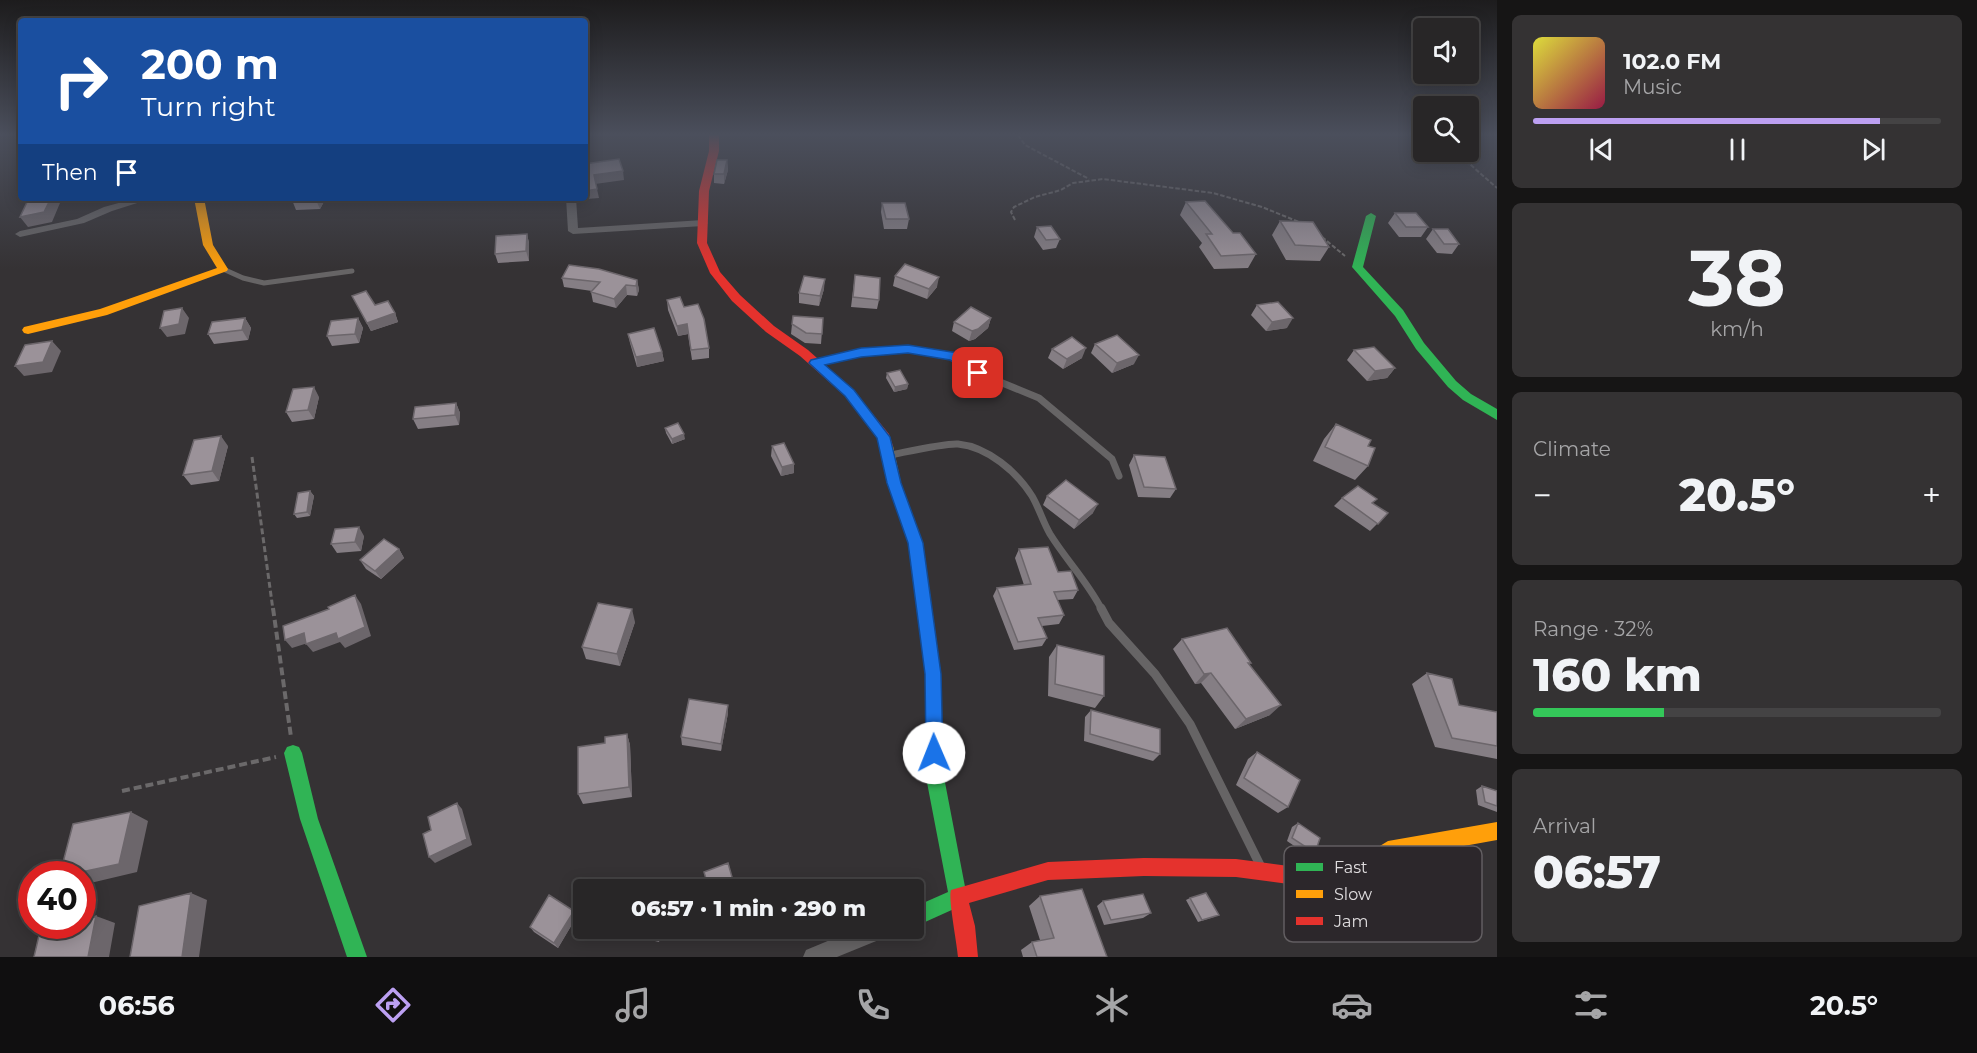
<!DOCTYPE html>
<html lang="en">
<head>
<meta charset="utf-8">
<style>
	:root { --surface:#282627; --page:#343233; --text:#f1f3f6; --muted:#a5a5a7; --line:#444344; --accent:#bca0f2 }
	body { margin:0; font-family:Montserrat,sans-serif; background:var(--page); color:var(--text); height:100vh; display:flex; flex-direction:column; font-size:22px; white-space:nowrap }
	* { box-sizing:border-box; margin:0 }
	p { font-size:20px; color:var(--muted) }
	.icon { flex:none; width:33px; height:33px; fill:none; stroke:currentColor; stroke-width:2; stroke-linecap:round; stroke-linejoin:round }
	.map { position:relative; flex:1; overflow:hidden }
	.panel { display:flex; flex-direction:column; gap:15px; padding:15px; background:#161515; width:480px }
	.panel>* { flex:none }
	.hud { position:absolute; left:18px; top:18px; width:570px; height:183px; border-radius:6px; box-shadow:0 3px 15px #0003,0 0 0 2px var(--line); background:#1a4fa0; color:#fff; overflow:hidden }
	.controls { position:absolute; left:1413px; top:18px; display:grid; gap:12px }
	.controls a { display:grid; place-items:center; width:66px; height:66px; border-radius:6px; background:var(--surface); box-shadow:0 3px 15px #0003,0 0 0 2px var(--line); font-size:30px }
	.speed { position:absolute; left:18px; top:861px; display:flex; gap:12px; font-size:30px; font-weight:700; text-align:center }
	.speed>* { display:grid; place-content:center; width:78px; height:78px; border-radius:50%; background:var(--surface); box-shadow:0 3px 15px #0003,0 0 0 2px var(--line); line-height:1 }
	.speed .limit { border:9px solid #d22; background:#fff; color:#111 }
	.pin { position:absolute; display:grid; place-items:center; width:51px; height:51px; color:#fff; margin:-26px; border-radius:12px; box-shadow:0 3px 9px #0006 }
	.me { position:absolute; width:66px; margin:-33px; rotate:359deg; stroke-linejoin:round; filter:drop-shadow(0 0 4px #0008) }
	.turn { display:flex; align-items:center; gap:21px; height:126px; padding:0 24px; font-size:27px }
	.turn .icon { width:78px; height:78px; stroke-width:2.5 }
	.turn b { display:block; font-size:42px; line-height:51px }
	.then { display:flex; align-items:center; height:57px; padding:0 24px; background:#0003; gap:12px; font-size:22px }
	.big { font-size:45px; font-weight:800; line-height:1.1 }
	.panel .card { flex:1; display:flex; flex-direction:column; justify-content:center; gap:9px; min-width:0; padding:0 21px; border-radius:9px; background:var(--page) }
	.panel .dial { align-items:center; gap:0 }
	.dial b { font-size:78px; line-height:1 }
	.song { display:flex; align-items:center; gap:18px }
	.cover { width:72px; height:72px; border-radius:9px; background:linear-gradient(135deg,hsl(60 70% 55%),hsl(340 70% 35%)) }
	.played { height:6px; border-radius:3px; background:linear-gradient(90deg,var(--accent) 85%,var(--line) 85%) }
	.keys { display:flex; justify-content:space-around; direction:ltr }
	.heat { display:flex; justify-content:space-between; align-items:center; font-size:33px; direction:ltr }
	.charge { height:9px; border-radius:4px; background:linear-gradient(90deg,#34c759 32%,var(--line) 0) }
	.trip { position:absolute; left:573px; top:879px; width:351px; height:60px; border-radius:6px; background:var(--surface); box-shadow:0 3px 15px #0003,0 0 0 2px var(--line); font-weight:800; line-height:60px; text-align:center }
	.tab-bar { display:flex; height:96px; justify-content:space-around; align-items:center; background:#100f10; color:var(--muted) }
	.tab-bar .icon { width:42px; height:42px }
	.tab-bar .active { color:var(--accent) }
	.tab-bar b { font-size:27px; color:var(--text) }
	main { display:flex; flex:1; min-height:0 }
	.map>svg:first-child { display:block }
</style>
</head>
<body>
<main>
<div class="map">
<svg width="1497" height="957" viewBox="0 0 1497 957">
	<rect width="100%" height="100%" fill="#353234"/>
	<g fill="none" stroke-linecap="round" stroke-linejoin="round">
		<path stroke="#6b696a" stroke-width="2" stroke-dasharray="4.5 2" stroke-linecap="butt" d="M1018 135 1025 145 1089 179
			M1456 152 1497 188
			M1015 220 1011 212 1014 207 1035 197 1061 190 1073 183 1103 179 1213 193 1262 207 1299 222
			M1322 237 1345 256"/>
		<path stroke="#6b696a" stroke-width="3" stroke-dasharray="6 3" stroke-linecap="butt" d="M252 457 273 610"/>
		<path stroke="#6b696a" stroke-width="4" stroke-dasharray="8 4" stroke-linecap="butt" d="M273 608 291 737
			M122 791 276 757"/>
		<path stroke="#666465" stroke-width="5" d="M223 269 243 278 264 283 352 271"/>
		<path stroke="#666465" stroke-width="7" d="M815 364 833 358 884 350 908 349 954 356 978 373 1039 398 1112 459 1119 476
			M890 455C906 452 945 443 958 444 988 447 1017 472 1032 496 1039 508 1043 522 1050 534 1066 560 1088 582 1102 610"/>
		<path stroke="#666465" stroke-width="9" d="M1101 608 1109 623 1155 674 1190 724 1260 865"/>
		<path fill="#666465" fill-rule="evenodd" d="M137 198H153L112 211 84 223 20 237 15 234 20 231 77 219 104 207Z
			M566 198H576L578 228 703 220 708 223 703 226 573 234 568 231Z
			M859 928H893L891 935 837 957H803L806 950Z"/>
		<path fill="#30b455" fill-rule="evenodd" d="M1371 213 1376 216 1363 267 1403 310 1424 343 1456 381 1471 394 1497 409V420L1463 400 1448 387 1416 349 1395 316 1352 267 1366 216Z
			M293 745 299 747 302 753 318 819 367 957H347L300 819 284 753 287 747Z
			M934 763 940 766 943 772 967 897 965 904 914 927V907L948 892 925 772 928 766Z"/>
		<path fill="#ff9f0a" fill-rule="evenodd" d="M194 198H204L213 245 228 269 227 271 107 315 28 334 24 333 22 330 24 327 100 309 217 268 203 245Z
			M886 441 893 446 901 483 923 543 941 674 943 772 940 778 934 781 928 778 925 772V674L909 543 887 483 879 446Z
			M1497 822V840L1392 859 1371 874 1345 885 1338 883 1336 876 1338 869 1357 860 1388 841Z"/>
		<path fill="#e5322d" fill-rule="evenodd" d="M709 135H719V151L709 191 707 243 720 272 740 295 774 326 808 350 853 390 889 434 893 446 891 449H881L878 438 845 396 800 356 766 332 732 301 710 273 697 243 699 191 709 151Z
			M1144 858 1236 859 1311 869 1345 867 1352 869 1354 876 1352 883 1345 885 1311 887 1236 877 1144 876 1048 880 969 903 975 926 978 957H958C957 943 948 899 951 890L1048 862Z"/>
	</g>
	<path fill="#857e84" d="M727 160 728 170 724 184 714 183V174Z
		M326 198 320 209 296 210 292 200Z
		M1186 202 1233 233 1256 254 1248 268 1214 269 1199 247 1202 243 1180 215Z
		M882 203 909 219 907 229H884L881 212Z
		M1395 213 1428 227 1421 237H1399L1388 223Z
		M1280 221 1329 247 1320 261 1286 260 1272 235Z
		M1037 227 1060 239 1056 248 1043 250 1034 237Z
		M1433 229 1459 244 1452 254 1437 253 1426 239Z
		M527 234 529 243V261L498 263 495 254Z
		M855 275 879 300 877 309 851 307Z
		M895 276 937 287 927 299 893 286Z
		M562 278 637 280 639 290 637 296 627 295 616 308 593 302 591 292 592 291 564 287Z
		M824 289 819 306 799 303V293Z
		M352 296 395 313 398 322 371 331Z
		M667 300 684 307 709 348V358L692 360 688 334 678 336 668 310Z
		M1257 305 1287 328 1266 331 1251 315Z
		M245 318 251 328 248 340 214 344 208 334Z
		M358 318 363 328 359 343 332 346 327 336Z
		M823 318 821 344 805 343 791 334 792 324Z
		M991 318 988 328 975 339 969 341 952 331 954 322Z
		M628 334 662 352 664 361 637 367 630 343Z
		M1095 344 1134 364 1112 373 1091 353Z
		M1052 349 1082 358 1063 369 1048 358Z
		M1354 350 1395 368 1387 378 1367 381 1347 360Z
		M887 373 908 384 907 389 894 392 886 378Z
		M319 397 314 419 292 422 286 412Z
		M456 403 460 413 459 425 418 429 413 419Z
		M1336 424 1368 446V466L1355 480 1313 461 1324 439Z
		M665 428 685 439 672 444 666 433Z
		M228 446 219 481 191 485 183 475Z
		M772 446 794 464V473L781 476 771 456Z
		M1134 455 1176 489 1170 498 1138 497 1129 465Z
		M310 491 314 496 310 516 297 518 294 514Z
		M1047 496 1093 513 1074 529 1043 505Z
		M1342 498 1377 499 1372 503 1388 513 1370 531 1334 506Z
		M364 536 361 551 337 553 331 544Z
		M399 549 404 558 381 579 366 569 360 560Z
		M1019 549 1058 572 1078 590 1073 599 1057 600 1064 615 1059 624 1042 626 1047 638 1042 646 1014 650 993 596 997 588 1024 585 1015 558Z
		M635 622 620 666 586 659 582 647Z
		M1182 639 1251 663 1249 664 1270 715 1235 729 1201 683 1195 684 1173 649Z
		M1057 645 1104 696 1095 708 1048 696 1049 657Z
		M1427 673 1459 705 1497 712V759L1435 747 1412 684Z
		M728 705V713L721 751 682 745 681 737Z
		M1091 710 1160 754 1153 761 1084 741 1085 717Z
		M627 734 630 745 632 797 583 804 578 794 605 743Z
		M1257 752 1288 807 1278 813 1236 785 1248 759Z
		M1482 786 1497 791V812L1478 805 1476 790Z
		M1298 823 1315 853 1309 856 1287 841 1292 827Z
		M1040 896 1107 957H1023L1021 950 1032 942 1040 940 1029 906Z
		M1190 898 1214 917 1198 922 1186 900Z
		M1103 901 1151 913 1143 918 1104 925 1097 906Z
		M577 916 558 948 534 932 530 927Z
		M638 928H662L659 942 639 937 637 933Z"/>
	<path fill="#6c666b" d="M727 160 728 170 724 184V174Z
		M623 171 624 180 595 184 594 175Z
		M597 189 599 198 587 199 585 191Z
		M51 198H56L60 203 52 222 28 227 20 217Z
		M317 198H326L320 209 316 200Z
		M527 234 529 243V261L526 251Z
		M939 277 937 287 927 299 929 289Z
		M825 279 824 289 819 306 820 296Z
		M637 280 639 290 637 296 636 286Z
		M626 285 627 295 616 308 614 299Z
		M182 308 189 318 185 334 167 337 160 328Z
		M395 313 398 322 371 331 367 323Z
		M245 318 251 328 248 340 242 330Z
		M358 318 363 328 359 343 355 334Z
		M991 318 988 328 975 339 969 341 972 331Z
		M1293 318 1287 328 1266 331 1272 322Z
		M687 324 688 334 678 336 677 326Z
		M52 341 61 351 52 372 24 376 15 366Z
		M1086 348 1082 358 1063 369 1067 359Z
		M662 352 664 361 637 367 636 357Z
		M1139 355 1134 364 1112 373 1117 363Z
		M1395 368 1387 378 1367 381 1375 371Z
		M908 384 907 389 894 392 895 387Z
		M314 387 319 397 314 419 308 410Z
		M456 403 460 413 459 425 455 415Z
		M684 434 685 439 672 444V439Z
		M221 436 228 446 219 481 212 471Z
		M794 464V473L781 476 782 467Z
		M310 491 314 496 310 516 307 512Z
		M1098 504 1093 513 1074 529 1079 520Z
		M359 527 364 536 361 551 355 542Z
		M399 549 404 558 381 579 375 571Z
		M355 595 361 604 371 636 345 648 340 642 313 652 306 644Z
		M632 609 635 622 620 666 617 654Z
		M304 633 311 642 292 648 285 640Z
		M1211 673 1201 683 1195 684 1204 674Z
		M728 705V713L721 751V744Z
		M1281 705 1270 715 1235 729 1246 719Z
		M627 734 630 745 632 797 629 787Z
		M457 803 462 809 472 845 435 863 429 857Z
		M131 812 148 821 137 872 82 885V874H72Z
		M732 877 733 879 708 889V886Z
		M191 893 207 900 199 957H182Z
		M574 911 577 916 558 948 554 943Z
		M96 916 115 923 109 957H88Z
		M659 928H662L659 942 657 938Z"/>
	<path fill="#9b9299" stroke="#6c666b" stroke-width="1.5" d="M619 159 623 171 594 175 597 189 585 191V164Z
		M717 160H727L724 174H714Z
		M29 198H51L44 212 20 217Z
		M293 198H317L316 200H292Z
		M1205 201 1233 233H1240L1256 254 1221 256 1206 234H1212L1186 202Z
		M882 203H905L909 219H886Z
		M1395 213H1416L1428 227H1406Z
		M1280 221 1313 222 1329 247 1295 245Z
		M1051 226 1060 239 1046 240 1037 227Z
		M1433 229H1448L1459 244H1444Z
		M527 234 526 251 495 254 496 236Z
		M905 264 939 277 929 289 895 276Z
		M569 265 599 269 637 280 636 286 626 285 614 299 591 292 600 282 562 278Z
		M855 275 880 278 879 300 853 297Z
		M804 276 825 279 820 296 799 293Z
		M366 291 375 305 388 301 395 313 367 323 352 296Z
		M680 297 684 307 698 304 704 319 709 348 691 350 687 324 677 326 667 300Z
		M1278 302 1293 318 1272 322 1257 305Z
		M971 307 991 318 978 329 972 331 954 322Z
		M182 308 179 324 160 328 164 311Z
		M793 316 823 318 822 334 806 333 792 324Z
		M245 318 242 330 208 334 212 322Z
		M358 318 355 334 327 336 331 321Z
		M654 328 662 352 636 357 628 334Z
		M1117 335 1139 355 1117 363 1095 344Z
		M1072 337 1086 348 1067 359 1052 349Z
		M52 341 43 362 15 366 25 345Z
		M1374 347 1395 368 1375 371 1354 350Z
		M900 370 908 384 895 387 887 373Z
		M314 387 308 410 286 412 293 389Z
		M456 403 455 415 413 419 415 407Z
		M678 423 684 434 672 439 665 428Z
		M1336 424 1371 440 1368 446 1375 448 1368 466 1325 447Z
		M221 436 212 471 183 475 194 440Z
		M784 443 794 464 782 467 772 446Z
		M1134 455 1165 457 1176 489 1144 487Z
		M1066 480 1098 504 1079 520 1047 496Z
		M1358 486 1377 499 1372 503 1388 513 1378 524 1342 498Z
		M310 491 307 512 294 514 298 493Z
		M359 527 355 542 331 544 335 529Z
		M384 539 399 549 375 571 360 560Z
		M1048 547 1058 572 1071 571 1078 590 1054 592 1064 615 1038 618 1047 638 1018 642 997 588 1031 584 1019 549Z
		M355 595 365 627 338 639 336 633 306 644 304 633 285 640 283 626 329 609 328 607Z
		M598 603 632 609 617 654 582 647Z
		M1227 628 1251 663H1248L1281 705 1246 719 1211 673 1204 674 1182 639Z
		M1057 645 1104 656V696L1055 684Z
		M1427 673 1452 679 1459 705 1497 712V746L1452 738Z
		M689 699 728 705 721 744 681 737Z
		M1091 710 1160 729V754L1090 734Z
		M627 734 629 787 578 794V747L605 743V737Z
		M1257 752 1300 780 1288 807 1244 778Z
		M1482 786 1497 791V806L1485 802Z
		M457 803 467 839 429 857 423 834 431 830 428 817Z
		M131 812 119 864 72 874H60L73 824Z
		M1298 823 1320 838 1315 853 1292 838Z
		M728 863 732 877 708 886 704 872Z
		M650 884 669 888V890H648Z
		M1082 889 1107 957H1037L1032 942 1054 938 1040 896Z
		M191 893 182 957H130L139 906Z
		M1206 893 1219 915 1202 920 1190 898Z
		M1143 894 1151 913 1111 920 1103 901Z
		M549 895 574 911 554 943 530 927Z
		M96 916 88 957H34L40 931 61 926H82V920Z
		M638 928H659L657 938 637 933Z"/>
	<linearGradient id="sky" x2="0" y2="1"><stop stop-color="#1d1c1d"/><stop offset="0.5" stop-color="#4b4f5c"/><stop offset="1" stop-color="#4b4f5c" stop-opacity="0"/></linearGradient>
	<rect width="1497" height="269" fill="url(#sky)"/>
	<path fill="#1a73e8" stroke="#114b97" stroke-width="1.5" d="M908 345 958 353 984 373 978 377 950 360 908 353 861 357 825 365 854 390 890 437 901 483 923 543 941 674 943 753 940 759 934 762 928 759 926 753 925 674 908 543 887 483 877 438 845 396 809 363 811 360 861 348Z"/>
	<rect x="1284" y="846" width="198" height="96" rx="9" fill="#2c272b" stroke="#625e61" stroke-width="1.5"/>
	<rect x="1296" y="863" width="27" height="8" fill="#30b455"/>
	<rect x="1296" y="890" width="27" height="8" fill="#ff9f0a"/>
	<rect x="1296" y="917" width="27" height="8" fill="#e5322d"/>
	<g font-size="16" fill="#e0dddf">
		<text x="1334" y="873">Fast</text>
		<text x="1334" y="900">Slow</text>
		<text x="1334" y="927">Jam</text>
	</g>
</svg>
<div class="controls">
<a><svg class="icon" aria-label="sound" viewBox="0 0 24 24"><path d="M4 9h4l5-4v14l-5-4H4zM17 9q2 3 0 6"/></svg></a>
<a><svg class="icon" aria-label="search" viewBox="0 0 24 24"><circle cx="10" cy="10" r="6"/><path d="M15 15l6 6"/></svg></a>
</div>
<div class="speed"><div class="limit">40</div></div>
<div class="pin" style="left:978px;top:373px;background:#d93025"><svg class="icon" aria-label="arrive" viewBox="0 0 24 24"><path d="M6 21V4h12l-3 4 3 4H6"/></svg></div>
<svg class="me" style="left:934px;top:753px" viewBox="-20 -20 40 40"><circle r="19" fill="#fff"/><path d="M0-13L10 11 0 6-10 11z" fill="#1a73e8"/></svg>
<div class="trip">06:57 · 1 min · 290 m</div>
<div class="hud">
<div class="turn"><svg class="icon" aria-label="right" viewBox="0 0 24 24"><path d="M7 20v-9h11M14 6l5 5-5 5"/></svg><div><b>200 m</b>Turn right</div></div>
<div class="then">Then<svg class="icon" aria-label="arrive" viewBox="0 0 24 24"><path d="M6 21V4h12l-3 4 3 4H6"/></svg></div>
</div>
</div>
<section class="panel">
<div class="card">
<div class="song"><i class="cover"></i><div><b>102.0 FM</b><p>Music</p></div></div>
<div class="played"></div>
<div class="keys"><svg class="icon" aria-label="previous" viewBox="0 0 24 24"><path d="M18 5L8 12l10 7zM5 5v14"/></svg><svg class="icon" aria-label="pause" viewBox="0 0 24 24"><path d="M8 5v14M16 5v14"/></svg><svg class="icon" aria-label="next" viewBox="0 0 24 24"><path d="M6 5l10 7-10 7zM19 5v14"/></svg></div>
</div>
<div class="card dial"><b>38</b><p>km/h</p></div>
<div class="card"><p>Climate</p>
<div class="heat"><a>−</a><b class="big">20.5°</b><a>+</a></div>
</div>
<div class="card"><p>Range · 32%</p><b class="big">160 km</b><div class="charge"></div></div>
<div class="card"><p>Arrival</p><b class="big">06:57</b></div>
</section>
</main>
<nav class="tab-bar">
<b>06:56</b>
<svg class="icon active" aria-label="directions" viewBox="0 0 24 24"><path d="M12 3l9 9-9 9-9-9zM9 14v-3h6M13 9l2 2-2 2"/></svg>
<svg class="icon" aria-label="music" viewBox="0 0 24 24"><path d="M9 18V5l10-2v13"/><circle cx="6" cy="18" r="3"/><circle cx="16" cy="16" r="3"/></svg>
<svg class="icon" aria-label="phone" viewBox="0 0 24 24"><path d="M5 4h4l2 5-3 2q2 4 5 5l2-3 5 2v4C11 20 4 13 5 4z"/></svg>
<svg class="icon" aria-label="climate" viewBox="0 0 24 24"><path d="M12 3v18M4 7l16 10M4 17L20 7"/></svg>
<svg class="icon" aria-label="car" viewBox="0 0 24 24"><path d="M5 17H2v-5l4-1 3-4h7l3 4 3 1v5h-3M9 17h6M6 11h13"/><circle cx="7" cy="17" r="2"/><circle cx="17" cy="17" r="2"/></svg>
<svg class="icon" aria-label="filters" viewBox="0 0 24 24"><path d="M4 7h16M4 17h16"/><circle cx="9" cy="7" r="2"/><circle cx="15" cy="17" r="2"/></svg>
<b>20.5°</b>
</nav>
</body>
</html>
